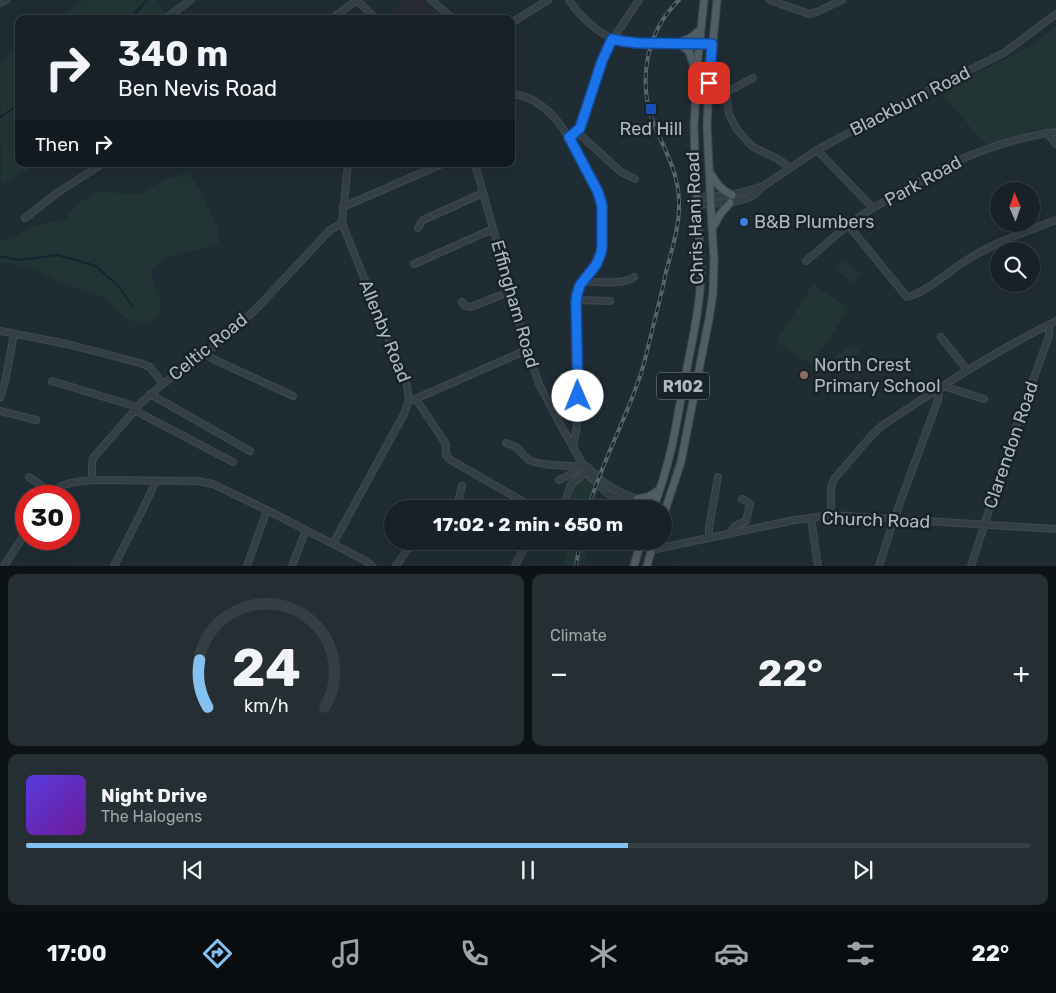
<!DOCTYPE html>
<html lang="en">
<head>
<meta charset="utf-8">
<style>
	:root { --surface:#182127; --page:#252e33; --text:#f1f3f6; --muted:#9fa3a7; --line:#363e44; --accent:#84c1f0 }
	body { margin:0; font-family:Rubik,sans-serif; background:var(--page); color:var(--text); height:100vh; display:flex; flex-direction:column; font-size:19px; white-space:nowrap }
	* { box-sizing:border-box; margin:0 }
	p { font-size:16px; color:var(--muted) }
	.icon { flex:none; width:28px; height:28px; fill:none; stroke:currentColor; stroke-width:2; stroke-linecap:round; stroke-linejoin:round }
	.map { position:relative; height:566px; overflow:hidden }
	.sheet { display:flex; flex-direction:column; gap:8px; padding:8px; background:#0d1215; flex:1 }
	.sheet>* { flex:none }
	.guide { position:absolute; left:15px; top:15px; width:500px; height:152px; border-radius:10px; box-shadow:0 5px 20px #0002,0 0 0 1px var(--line); background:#182127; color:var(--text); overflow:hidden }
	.needle { width:32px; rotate:358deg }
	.controls { position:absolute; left:990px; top:182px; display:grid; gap:10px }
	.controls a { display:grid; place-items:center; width:50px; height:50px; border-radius:50%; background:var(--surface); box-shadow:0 5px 20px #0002,0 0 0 1px var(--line); font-size:25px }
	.speed { position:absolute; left:15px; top:485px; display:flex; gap:10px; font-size:25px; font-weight:700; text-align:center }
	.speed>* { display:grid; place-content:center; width:65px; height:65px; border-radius:50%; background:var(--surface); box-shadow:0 5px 20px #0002,0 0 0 1px var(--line); line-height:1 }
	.speed .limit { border:8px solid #d22; background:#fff; color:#111 }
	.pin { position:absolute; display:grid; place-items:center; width:42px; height:42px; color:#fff; margin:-21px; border-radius:10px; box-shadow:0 2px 8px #0006 }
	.me { position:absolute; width:55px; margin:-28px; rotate:359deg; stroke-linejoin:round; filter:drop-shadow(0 0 4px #0008) }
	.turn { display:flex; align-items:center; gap:18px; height:105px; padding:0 20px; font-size:22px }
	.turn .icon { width:65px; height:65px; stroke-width:2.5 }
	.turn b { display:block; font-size:35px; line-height:42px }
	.then { display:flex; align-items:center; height:48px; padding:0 20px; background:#0003; gap:10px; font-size:19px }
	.big { font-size:38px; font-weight:700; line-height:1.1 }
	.sheet .tile { flex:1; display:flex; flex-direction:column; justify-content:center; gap:8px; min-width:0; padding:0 18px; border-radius:10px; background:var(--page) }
	.sheet .dial { align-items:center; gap:0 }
	.dial svg { height:130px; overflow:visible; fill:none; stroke:var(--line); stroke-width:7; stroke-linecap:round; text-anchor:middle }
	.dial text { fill:var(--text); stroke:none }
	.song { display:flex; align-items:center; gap:15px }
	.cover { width:60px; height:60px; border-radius:8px; background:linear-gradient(135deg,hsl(250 70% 55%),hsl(280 70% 35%)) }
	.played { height:5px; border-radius:2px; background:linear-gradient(90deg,var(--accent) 60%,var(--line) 60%) }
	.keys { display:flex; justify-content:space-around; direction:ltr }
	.heat { display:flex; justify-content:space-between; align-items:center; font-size:28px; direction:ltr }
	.sheet .tiles { flex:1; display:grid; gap:8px; grid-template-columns:1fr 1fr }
	.tile:last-child { grid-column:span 2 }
	.trip { position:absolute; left:384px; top:500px; width:288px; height:50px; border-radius:25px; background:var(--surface); box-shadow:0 5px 20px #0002,0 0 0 1px var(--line); font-weight:700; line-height:50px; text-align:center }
	.tab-bar { display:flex; height:80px; justify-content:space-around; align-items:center; background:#0a0d10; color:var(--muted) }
	.tab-bar .icon { width:35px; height:35px }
	.tab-bar .on { color:var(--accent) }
	.tab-bar b { font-size:22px; color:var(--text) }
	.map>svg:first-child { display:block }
</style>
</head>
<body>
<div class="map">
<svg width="1056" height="566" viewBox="0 0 1056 566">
	<rect width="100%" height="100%" fill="#202c34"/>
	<path fill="#2b2b36" d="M405 0H423L445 19H387Z"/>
	<path fill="#223534" d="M84 0H155L165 14 159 19H56Z
		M1056 26V128L1034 130 987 146 940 92 1032 46Z
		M19 44V164H27L30 169 1 184 0 63Z
		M185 174 190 175 200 189 219 232 218 243C200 253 178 250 161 261 156 264 153 269 151 274L155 287 161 300 159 313 152 322 147 324 135 322 125 318 109 302 100 296 58 281 31 268 10 263H0V239L3 240 14 237 35 226 65 220 79 202 100 192 140 194 168 178Z
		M842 259 862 274 854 283 835 269Z
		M813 284 849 308 812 365 776 342Z
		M852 343 860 352 841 367 834 358Z
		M585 479 598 492 594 509H566C567 506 568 504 570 502 575 490 570 484 585 479Z
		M566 541H588L585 565H564Z"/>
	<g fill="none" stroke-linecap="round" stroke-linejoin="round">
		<path stroke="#152530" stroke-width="2" d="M130 19 147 0
			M0 117 19 105
			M0 256 19 260 58 255 96 266 118 286 133 307"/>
		<g stroke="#3d474e" stroke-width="8">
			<path id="minor" d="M357 0 376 19
				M431 0 453 19
				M569 0C578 14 598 34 614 39 621 42 629 42 637 43
				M770 0 809 14 817 12 842 0
				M0 3 6 0
				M166 18 191 0
				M331 19 357 0
				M511 23 548 0
				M660 43 712 44
				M753 78 727 92 726 94 729 114 736 128 748 142 753 147 778 159 790 168
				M511 93C520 95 529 97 536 102 561 117 572 144 585 168 590 178 598 188 600 199 603 209 603 242 601 252 597 272 579 279 575 302L578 391 577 426 573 447
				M576 131 621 172 635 179
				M1047 133 1056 144
				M569 137 576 131 582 123 609 45 639 0
				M817 150 873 208
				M475 164 527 350 539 384 560 424 590 477 607 493 637 508
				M697 197C720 196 738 195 760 187
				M697 205 734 202 745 199 754 195 762 187 817 150 905 102 1004 53 1056 14
				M343 207 442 164
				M25 218 57 193 102 164
				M848 225 907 297C931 290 950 269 972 257 998 241 1028 231 1056 220
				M418 228 423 220 483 193
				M806 261 848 225 859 217 873 208 957 161C989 147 1022 136 1056 132
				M414 264 493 229
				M583 281C596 282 625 285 634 277
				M576 300 610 301
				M462 302 465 306 471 307 511 291
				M0 331 67 344 140 363 150 367 163 384
				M941 337 967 370
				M204 353 213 359 293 396
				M52 381 137 407
				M943 386 984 399
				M150 394 250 451
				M0 398 5 382 14 334
				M416 399 446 444V455L449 459 536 509
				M413 400 527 350
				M134 410 233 462
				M0 411 36 420
				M506 443C522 447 517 451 528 459 535 465 575 468 583 464
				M586 466 606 484 622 493 659 509
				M29 477 52 493
				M92 480V464L93 458 143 401 163 384 217 344 239 325 257 308 330 230 342 223
				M559 480 573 473 580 466
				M50 496 52 493 61 486 70 483 82 481 92 480 196 481 213 484 267 510 366 561 372 566
				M453 509 458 501 462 486
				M558 509 565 502 571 484 589 470
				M831 515V488L834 479 872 435 883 425C939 388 995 351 1056 321
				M811 518 818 566
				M729 534 735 526 746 521 750 504 748 502 742 499
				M709 538V528L718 477
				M333 544 404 414 409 400 407 385 342 223 348 164
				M651 550 795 520 831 515 1056 529
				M4 566 26 532
				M114 566 142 511 156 481
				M247 566 267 510
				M292 566 306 530
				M396 566 407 550 417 541
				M515 566 528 541
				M879 566 894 519 938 400 939 388
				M971 566 1015 430 1049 336 1050 324"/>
		</g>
		<g stroke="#3d474e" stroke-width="9">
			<path id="major" d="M678 43 689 51 695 70
				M678 43 692 37 700 30
				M711 174C717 184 721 190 732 195
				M713 227 721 213 730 203
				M637 499 648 497 659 490
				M634 506 636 509
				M653 509C661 488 667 467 672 446 676 427 679 408 683 389 690 350 700 311 701 272L695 160 694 126 698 58 704 0
				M662 520 681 462 709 319 713 293 714 259 712 228 707 126 709 83 717 0
				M634 566 641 541
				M647 566 654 541"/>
		</g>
		<use href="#minor" stroke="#333e45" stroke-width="5.5"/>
		<use href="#major" stroke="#515d65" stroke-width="7"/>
		<g stroke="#55636c" stroke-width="4">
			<path id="rail" d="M588 509C601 465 623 425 638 382 644 367 647 351 651 335 656 314 662 293 666 272 672 249 680 225 679 201 678 169 663 148 652 119 638 78 647 31 679 0
				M576 566 580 541"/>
		</g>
		<use href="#rail" stroke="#192229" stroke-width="2" stroke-dasharray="5.5" stroke-linecap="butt"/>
		<g stroke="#3d474e" stroke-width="8" stroke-linecap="butt">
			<path id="minor-bridge" d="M637 43H660"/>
		</g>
		<use href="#minor-bridge" stroke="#333e45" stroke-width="5.5"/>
	</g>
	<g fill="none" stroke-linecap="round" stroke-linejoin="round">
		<g stroke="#114b97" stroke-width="12">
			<path id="route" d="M578 396 576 302 577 294 580 285 596 265 601 253 602 246V206L598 192 569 137 572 135 580 128 602 61 612 39 621 41 637 43 712 44 709 83"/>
		</g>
		<use href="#route" stroke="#1a73e8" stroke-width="9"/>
	</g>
	<rect fill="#1a4fb4" stroke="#192229" stroke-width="2" x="645" y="103" width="12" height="12" rx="2.5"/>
	<circle fill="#3f7fe0" stroke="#192229" stroke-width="2" cx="744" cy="222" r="5"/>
	<circle fill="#8d6e63" stroke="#192229" stroke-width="2" cx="804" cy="375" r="5"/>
	<g text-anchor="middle" stroke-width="5" stroke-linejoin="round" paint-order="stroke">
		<rect fill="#192229" stroke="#818c94" stroke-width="1" x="657" y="372.5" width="52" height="27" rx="4"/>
		<g font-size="16" font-weight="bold" fill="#adb9c2">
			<text x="683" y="392">R102</text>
		</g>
		<g font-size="18" fill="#adb9c2" stroke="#192229">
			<text transform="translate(910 101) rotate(-27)" y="6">Blackburn Road</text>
			<text transform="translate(923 181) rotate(-29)" y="6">Park Road</text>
			<text transform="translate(695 218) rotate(-92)" y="6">Chris Hani Road</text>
			<text transform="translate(515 304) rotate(74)" y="6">Effingham Road</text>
			<text transform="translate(385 331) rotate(68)" y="6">Allenby Road</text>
			<text transform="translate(208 347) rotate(-39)" y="6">Celtic Road</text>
			<text transform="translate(1011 445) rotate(-71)" y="6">Clarendon Road</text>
			<text transform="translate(876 520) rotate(2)" y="6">Church Road</text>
		</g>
		<g font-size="18" fill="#adb9c2" stroke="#192229" text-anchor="start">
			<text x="651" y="135" text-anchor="middle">Red Hill</text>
			<text x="754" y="228">B&amp;B Plumbers</text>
			<text x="814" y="371">North Crest<tspan x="814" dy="21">Primary School</tspan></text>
		</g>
	</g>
</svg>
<div class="controls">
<a><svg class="needle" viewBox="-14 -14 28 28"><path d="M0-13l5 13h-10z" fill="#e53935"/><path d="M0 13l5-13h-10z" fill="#9fa3a7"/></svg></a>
<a><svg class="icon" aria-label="search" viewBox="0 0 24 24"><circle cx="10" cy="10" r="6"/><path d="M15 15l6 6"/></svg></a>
</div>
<div class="speed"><div class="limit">30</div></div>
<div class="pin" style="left:709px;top:83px;background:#d93025"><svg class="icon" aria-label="arrive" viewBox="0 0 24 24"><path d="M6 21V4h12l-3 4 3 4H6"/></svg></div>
<svg class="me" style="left:578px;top:396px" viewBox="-20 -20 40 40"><circle r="19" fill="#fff"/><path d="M0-13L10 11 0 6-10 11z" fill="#1a73e8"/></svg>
<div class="trip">17:02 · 2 min · 650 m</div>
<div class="guide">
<div class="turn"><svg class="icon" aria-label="right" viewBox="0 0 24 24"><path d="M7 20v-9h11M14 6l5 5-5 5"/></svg><div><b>340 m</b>Ben Nevis Road</div></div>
<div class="then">Then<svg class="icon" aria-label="right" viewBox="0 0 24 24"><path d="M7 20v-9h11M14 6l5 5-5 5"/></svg></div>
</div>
</div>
<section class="sheet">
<div class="tiles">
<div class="tile dial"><svg viewBox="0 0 100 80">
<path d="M14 69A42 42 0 1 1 86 69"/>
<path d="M14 69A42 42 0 0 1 9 40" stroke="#84c1f0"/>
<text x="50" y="56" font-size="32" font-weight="700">24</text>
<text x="50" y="72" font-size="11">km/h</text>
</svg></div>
<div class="tile"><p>Climate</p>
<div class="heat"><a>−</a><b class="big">22°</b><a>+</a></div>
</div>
<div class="tile">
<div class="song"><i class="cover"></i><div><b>Night Drive</b><p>The Halogens</p></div></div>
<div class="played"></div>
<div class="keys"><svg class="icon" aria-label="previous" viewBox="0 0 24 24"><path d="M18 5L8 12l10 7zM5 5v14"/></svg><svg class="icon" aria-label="pause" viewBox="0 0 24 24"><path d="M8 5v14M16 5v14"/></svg><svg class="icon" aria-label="next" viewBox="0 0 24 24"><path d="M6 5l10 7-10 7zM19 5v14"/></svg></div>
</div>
</div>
</section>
<nav class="tab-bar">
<b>17:00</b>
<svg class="icon on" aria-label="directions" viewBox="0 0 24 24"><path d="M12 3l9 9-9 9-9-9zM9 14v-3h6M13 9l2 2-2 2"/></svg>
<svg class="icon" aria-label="music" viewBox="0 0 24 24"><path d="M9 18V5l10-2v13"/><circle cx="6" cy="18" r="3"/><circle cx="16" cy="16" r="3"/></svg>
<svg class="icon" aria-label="phone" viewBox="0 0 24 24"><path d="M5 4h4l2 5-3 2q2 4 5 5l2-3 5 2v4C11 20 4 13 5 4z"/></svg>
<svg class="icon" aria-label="climate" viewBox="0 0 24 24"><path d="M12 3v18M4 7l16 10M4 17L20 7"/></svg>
<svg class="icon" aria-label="car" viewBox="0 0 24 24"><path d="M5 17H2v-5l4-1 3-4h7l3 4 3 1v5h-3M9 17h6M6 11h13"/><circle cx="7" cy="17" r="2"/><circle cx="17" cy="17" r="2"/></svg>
<svg class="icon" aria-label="filters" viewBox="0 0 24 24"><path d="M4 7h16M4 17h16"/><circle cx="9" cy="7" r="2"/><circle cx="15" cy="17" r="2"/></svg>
<b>22°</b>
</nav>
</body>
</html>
